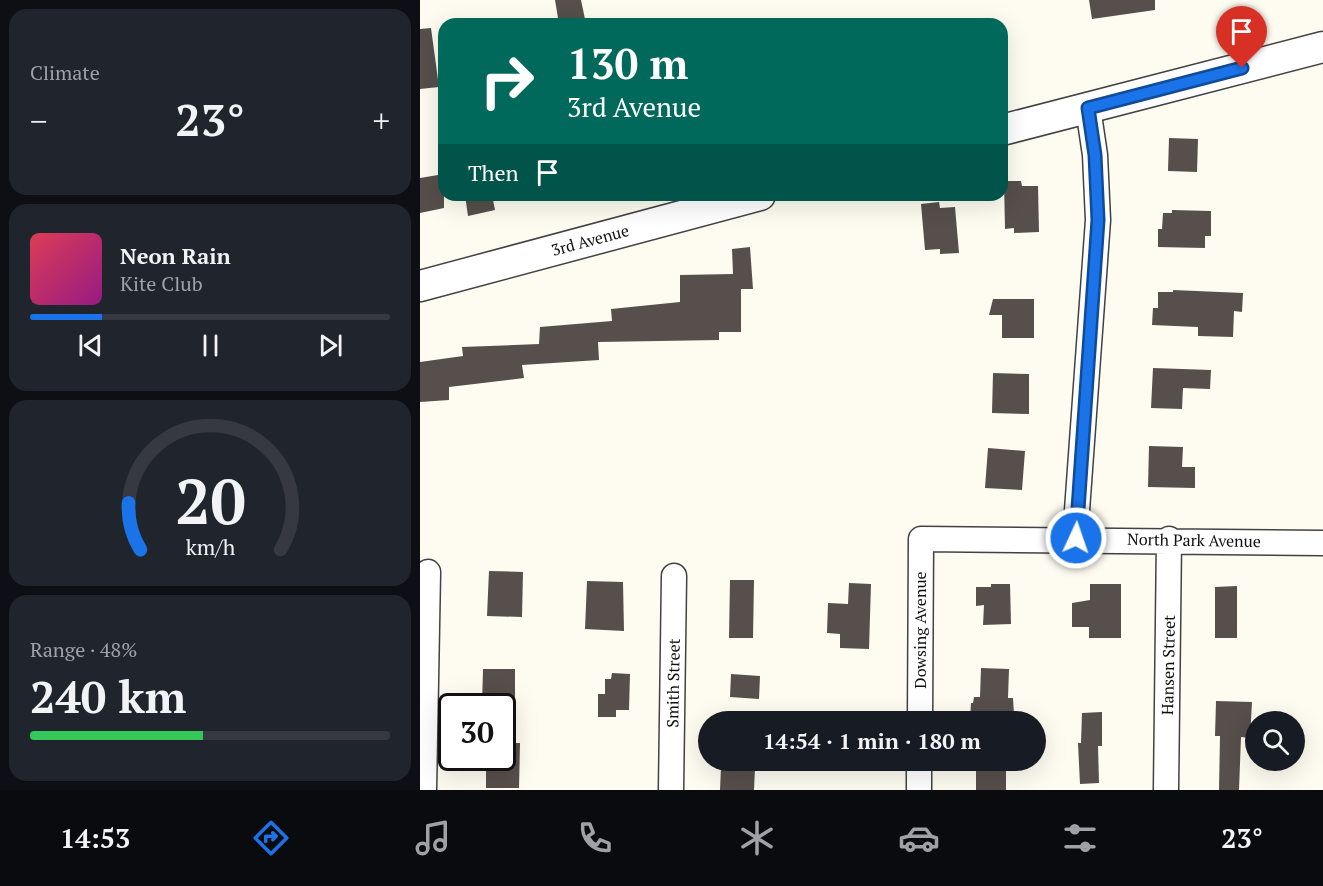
<!DOCTYPE html>
<html lang="en">
<head>
<meta charset="utf-8">
<style>
	:root { --surface:#171b24; --page:#20242c; --text:#f1f3f6; --muted:#9ea1a6; --line:#363941; --accent:#1a73e8 }
	body { margin:0; font-family:"PT Serif",serif; background:var(--page); color:var(--text); height:100vh; display:flex; flex-direction:column; font-size:22px; white-space:nowrap }
	* { box-sizing:border-box; margin:0 }
	p { font-size:20px; color:var(--muted) }
	.icon { flex:none; width:33px; height:33px; fill:none; stroke:currentColor; stroke-width:2; stroke-linecap:round; stroke-linejoin:round }
	.map { position:relative; flex:1; overflow:hidden }
	.details { display:flex; flex-direction:column; gap:9px; padding:9px; background:#0d0f14; width:420px }
	.details>* { flex:none }
	.top-card { position:absolute; left:18px; top:18px; width:570px; height:183px; border-radius:18px; box-shadow:0 6px 24px #0002; background:#00695c; color:#fff; overflow:hidden }
	.tools { position:absolute; left:825px; top:711px; display:grid; gap:12px }
	.tools a { display:grid; place-items:center; width:60px; height:60px; border-radius:50%; background:var(--surface); box-shadow:0 6px 24px #0002; font-size:30px }
	.speed { position:absolute; left:18px; top:693px; display:flex; gap:12px; font-size:30px; font-weight:700; text-align:center }
	.speed>* { display:grid; place-content:center; width:78px; height:78px; border-radius:50%; background:var(--surface); box-shadow:0 6px 24px #0002; line-height:1 }
	.speed .limit { border:3px solid #111; border-radius:9px; background:#fff; color:#111 }
	.pin { position:absolute; display:grid; place-items:center; width:51px; height:51px; color:#fff; margin:-62px -26px; border-radius:50% 50% 50% 0; rotate:-45deg; box-shadow:0 0 6px #0007 }
	.pin .icon { rotate:45deg }
	.me { position:absolute; width:66px; margin:-33px; rotate:3deg; stroke-linejoin:round; filter:drop-shadow(0 0 4px #0008) }
	.turn { display:flex; align-items:center; gap:21px; height:126px; padding:0 30px; font-size:27px }
	.turn .icon { width:78px; height:78px; stroke-width:2.5 }
	.turn b { display:block; font-size:42px; line-height:51px }
	.then { display:flex; align-items:center; height:57px; padding:0 30px; background:#0003; gap:12px; font-size:22px }
	.big { font-size:45px; font-weight:600; line-height:1.1 }
	.details .tile { flex:1; display:flex; flex-direction:column; justify-content:center; gap:9px; min-width:0; padding:0 21px; border-radius:18px; background:var(--page) }
	.details .dial { align-items:center; gap:0 }
	.dial svg { height:156px; overflow:visible; fill:none; stroke:var(--line); stroke-width:7; stroke-linecap:round; text-anchor:middle }
	.dial text { fill:var(--text); stroke:none }
	.song { display:flex; align-items:center; gap:18px }
	.cover { width:72px; height:72px; border-radius:9px; background:linear-gradient(135deg,hsl(350 70% 55%),hsl(310 70% 35%)) }
	.played { height:6px; border-radius:3px; background:linear-gradient(90deg,var(--accent) 20%,var(--line) 20%) }
	.keys { display:flex; justify-content:space-around; direction:ltr }
	.heat { display:flex; justify-content:space-between; align-items:center; font-size:33px; direction:ltr }
	.charge { height:9px; border-radius:4px; background:linear-gradient(90deg,#34c759 48%,var(--line) 0) }
	.trip { position:absolute; left:278px; top:711px; width:348px; height:60px; border-radius:30px; background:var(--surface); box-shadow:0 6px 24px #0002; font-weight:600; line-height:60px; text-align:center }
	.tabs { display:flex; height:96px; justify-content:space-around; align-items:center; background:#090b0e; color:var(--muted) }
	.tabs .icon { width:42px; height:42px }
	.tabs .selected { color:var(--accent) }
	.tabs b { font-size:27px; color:var(--text) }
	main { display:flex; flex:1; min-height:0 }
	.map>svg:first-child { display:block }
</style>
</head>
<body>
<main>
<section class="details">
<div class="tile"><p>Climate</p>
<div class="heat"><a>−</a><b class="big">23°</b><a>+</a></div>
</div>
<div class="tile">
<div class="song"><i class="cover"></i><div><b>Neon Rain</b><p>Kite Club</p></div></div>
<div class="played"></div>
<div class="keys"><svg class="icon" aria-label="previous" viewBox="0 0 24 24"><path d="M18 5L8 12l10 7zM5 5v14"/></svg><svg class="icon" aria-label="pause" viewBox="0 0 24 24"><path d="M8 5v14M16 5v14"/></svg><svg class="icon" aria-label="next" viewBox="0 0 24 24"><path d="M6 5l10 7-10 7zM19 5v14"/></svg></div>
</div>
<div class="tile dial"><svg viewBox="0 0 100 80">
<path d="M14 69A42 42 0 1 1 86 69"/>
<path d="M14 69A42 42 0 0 1 8 45" stroke="#1a73e8"/>
<text x="50" y="56" font-size="32" font-weight="700">20</text>
<text x="50" y="72" font-size="11">km/h</text>
</svg></div>
<div class="tile"><p>Range · 48%</p><b class="big">240 km</b><div class="charge"></div></div>
</section>
<div class="map">
<svg width="903" height="790" viewBox="0 0 903 790">
	<rect width="100%" height="100%" fill="#fefbf1"/>
	<path fill="#564f4c" d="M135 0H161L166 24H139Z
		M669 0H735V10L672 19Z
		M11 28 19 87 0 89V29Z
		M749 138 778 139 777 172 748 171Z
		M24 174V208L0 213V178Z
		M584 181H601L602 186H618L619 232 594 233V228L585 229Z
		M45 195H72L75 210 48 216Z
		M519 202 520 208 535 207 539 253 520 254V249L505 250 501 204Z
		M752 210 791 211V236H785V248L738 247V229H742L743 213H752Z
		M330 247 333 289H321V332H299V340L178 342 179 360 102 365 104 378 29 387V400L0 402V362L43 356 42 347 119 344 120 327 192 321 191 309 260 302V275L313 274 312 249Z
		M753 290 823 293 822 312 814 311 813 337 778 336V327L732 325 733 308H738V292H753Z
		M573 299H614V338H582V315H569Z
		M733 368 791 370 790 389 763 388 762 409 731 408Z
		M573 373 609 374V414L572 413Z
		M729 446 763 447 762 467H775V488L728 487Z
		M568 448 605 451 602 490 565 488Z
		M69 571 103 572 102 617 67 616Z
		M310 580H334L333 638H309Z
		M167 581 203 582 204 631 165 629Z
		M429 583 451 584 449 649 420 648V634L407 633 408 603 428 604Z
		M571 584H590L591 624 563 625 564 605 556 606V587H571Z
		M670 584H701V638H669V627H652V603L670 600Z
		M817 586V638H795V587Z
		M561 668 589 669 588 698H593L594 715H592L591 722 550 720 551 703H553L554 697H560Z
		M63 669H95V706H62Z
		M192 673 210 674 209 710H196V717H178V694H185V679H191Z
		M311 674 340 676 339 699 310 697Z
		M796 701 832 702 830 738 821 737 819 790H799L800 736H795Z
		M682 712V746H678L679 783 660 784 658 743H661L662 713Z
		M82 743H100L99 788H66V758H82Z
		M556 760H586V790H556Z
		M301 767 335 768 334 790H300Z"/>
	<g fill="none" stroke-linecap="round" stroke-linejoin="round">
		<g stroke="#424242" stroke-width="27">
			<path id="minor" d="M655 538 678 220 675 155 668 108
				M500 722 501 539 903 543
				M4 790 8 572
				M251 790 254 576
				M499 790V760
				M746 790 749 539"/>
		</g>
		<g stroke="#424242" stroke-width="33">
			<path id="tertiary" d="M582 130 903 47
				M0 286 340 195"/>
		</g>
		<use href="#minor" stroke="#fff" stroke-width="24"/>
		<use href="#tertiary" stroke="#fff" stroke-width="30"/>
	</g>
	<g fill="none" stroke-linecap="round" stroke-linejoin="round">
		<g stroke="#114b97" stroke-width="15">
			<path id="route" d="M656 538 678 220 675 155 668 108 822 68"/>
		</g>
		<use href="#route" stroke="#1a73e8" stroke-width="10"/>
	</g>
	<g text-anchor="middle" stroke-width="6" stroke-linejoin="round" paint-order="stroke">
		<g font-size="16" fill="#0f0f0f" stroke="#fff">
			<text transform="translate(170 240) rotate(-15)" y="6">3rd Avenue</text>
			<text transform="translate(774 540) rotate(1)" y="6">North Park Avenue</text>
			<text transform="translate(500 630) rotate(-90)" y="6">Dowsing Avenue</text>
			<text transform="translate(748 665) rotate(-89)" y="6">Hansen Street</text>
			<text transform="translate(253 683) rotate(-89)" y="6">Smith Street</text>
		</g>
	</g>
</svg>
<div class="tools">
<a><svg class="icon" aria-label="search" viewBox="0 0 24 24"><circle cx="10" cy="10" r="6"/><path d="M15 15l6 6"/></svg></a>
</div>
<div class="speed"><div class="limit">30</div></div>
<div class="pin" style="left:822px;top:68px;background:#d93025"><svg class="icon" aria-label="arrive" viewBox="0 0 24 24"><path d="M6 21V4h12l-3 4 3 4H6"/></svg></div>
<svg class="me" style="left:656px;top:538px" viewBox="-20 -20 40 40"><circle r="17" fill="#1a73e8" stroke="#fff" stroke-width="3"/><path d="M0-11L8 9 0 5-8 9z" fill="#fff"/></svg>
<div class="trip">14:54 · 1 min · 180 m</div>
<div class="top-card">
<div class="turn"><svg class="icon" aria-label="right" viewBox="0 0 24 24"><path d="M7 20v-9h11M14 6l5 5-5 5"/></svg><div><b>130 m</b>3rd Avenue</div></div>
<div class="then">Then<svg class="icon" aria-label="arrive" viewBox="0 0 24 24"><path d="M6 21V4h12l-3 4 3 4H6"/></svg></div>
</div>
</div>
</main>
<nav class="tabs">
<b>14:53</b>
<svg class="icon selected" aria-label="directions" viewBox="0 0 24 24"><path d="M12 3l9 9-9 9-9-9zM9 14v-3h6M13 9l2 2-2 2"/></svg>
<svg class="icon" aria-label="music" viewBox="0 0 24 24"><path d="M9 18V5l10-2v13"/><circle cx="6" cy="18" r="3"/><circle cx="16" cy="16" r="3"/></svg>
<svg class="icon" aria-label="phone" viewBox="0 0 24 24"><path d="M5 4h4l2 5-3 2q2 4 5 5l2-3 5 2v4C11 20 4 13 5 4z"/></svg>
<svg class="icon" aria-label="climate" viewBox="0 0 24 24"><path d="M12 3v18M4 7l16 10M4 17L20 7"/></svg>
<svg class="icon" aria-label="car" viewBox="0 0 24 24"><path d="M5 17H2v-5l4-1 3-4h7l3 4 3 1v5h-3M9 17h6M6 11h13"/><circle cx="7" cy="17" r="2"/><circle cx="17" cy="17" r="2"/></svg>
<svg class="icon" aria-label="filters" viewBox="0 0 24 24"><path d="M4 7h16M4 17h16"/><circle cx="9" cy="7" r="2"/><circle cx="15" cy="17" r="2"/></svg>
<b>23°</b>
</nav>
</body>
</html>
